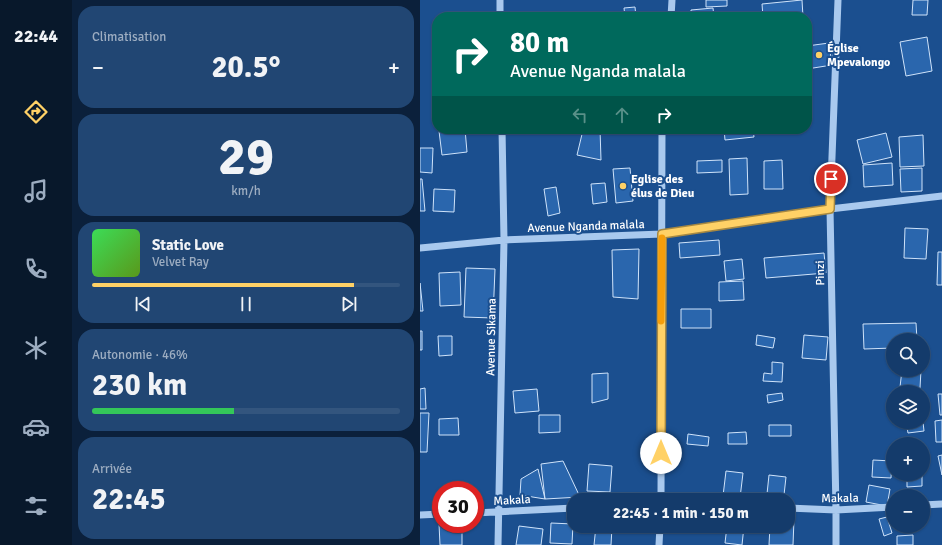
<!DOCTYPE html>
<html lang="fr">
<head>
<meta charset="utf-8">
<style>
	:root { --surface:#143b6b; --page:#214673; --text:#f1f3f6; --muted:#9dadc1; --line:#33557e; --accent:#ffd166 }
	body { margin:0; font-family:Signika,sans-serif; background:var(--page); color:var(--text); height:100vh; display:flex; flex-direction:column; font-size:15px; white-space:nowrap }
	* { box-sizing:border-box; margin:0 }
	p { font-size:13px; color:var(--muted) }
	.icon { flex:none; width:22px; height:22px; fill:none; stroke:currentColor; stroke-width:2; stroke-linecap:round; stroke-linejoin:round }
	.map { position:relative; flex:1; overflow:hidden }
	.sheet { display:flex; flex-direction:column; gap:6px; padding:6px; background:#0b203b; width:348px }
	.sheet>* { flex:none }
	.guide { position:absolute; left:12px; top:12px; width:380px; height:122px; border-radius:16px; box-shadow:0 1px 3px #0004,0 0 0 1px var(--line); background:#00695c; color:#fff; overflow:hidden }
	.controls { position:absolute; left:466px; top:333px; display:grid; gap:8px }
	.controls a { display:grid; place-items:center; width:44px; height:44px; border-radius:50%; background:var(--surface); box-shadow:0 1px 3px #0004,0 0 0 1px var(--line); font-size:20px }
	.speed { position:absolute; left:12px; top:481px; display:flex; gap:8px; font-size:20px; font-weight:700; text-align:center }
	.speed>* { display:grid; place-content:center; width:52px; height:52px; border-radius:50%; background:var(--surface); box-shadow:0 1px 3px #0004,0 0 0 1px var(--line); line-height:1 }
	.speed .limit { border:6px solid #d22; background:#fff; color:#111 }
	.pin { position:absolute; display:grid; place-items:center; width:34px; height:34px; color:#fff; margin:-17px; border:2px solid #fff; border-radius:50%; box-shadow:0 1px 4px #0007 }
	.me { position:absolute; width:44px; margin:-22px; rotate:0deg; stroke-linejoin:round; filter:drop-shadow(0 0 3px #0008) }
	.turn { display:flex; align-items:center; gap:14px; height:84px; padding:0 12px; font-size:18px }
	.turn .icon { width:52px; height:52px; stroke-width:2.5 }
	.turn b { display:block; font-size:28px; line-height:34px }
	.lanes { display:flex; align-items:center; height:38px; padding:0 12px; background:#0003; justify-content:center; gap:20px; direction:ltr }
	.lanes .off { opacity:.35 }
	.big { font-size:30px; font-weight:700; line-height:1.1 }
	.sheet .widget { flex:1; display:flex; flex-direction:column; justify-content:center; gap:6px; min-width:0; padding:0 14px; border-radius:16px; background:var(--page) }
	.sheet .dial { align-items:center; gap:0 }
	.dial b { font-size:52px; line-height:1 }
	.song { display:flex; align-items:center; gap:12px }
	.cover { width:48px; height:48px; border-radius:6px; background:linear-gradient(135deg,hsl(130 70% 55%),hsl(90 70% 35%)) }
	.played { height:4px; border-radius:2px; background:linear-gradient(90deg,var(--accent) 85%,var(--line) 85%) }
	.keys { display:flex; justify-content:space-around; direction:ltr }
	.heat { display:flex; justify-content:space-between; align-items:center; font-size:22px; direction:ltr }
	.charge { height:6px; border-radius:3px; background:linear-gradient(90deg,#34c759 46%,var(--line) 0) }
	.trip { position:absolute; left:147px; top:493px; width:228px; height:40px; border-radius:16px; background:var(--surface); box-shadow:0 1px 3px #0004,0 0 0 1px var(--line); font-weight:700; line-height:40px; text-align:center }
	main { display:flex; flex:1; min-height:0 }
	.tab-bar { display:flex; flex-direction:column; width:72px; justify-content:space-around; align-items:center; background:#08182b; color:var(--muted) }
	.tab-bar .icon { width:28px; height:28px }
	.tab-bar .on { color:var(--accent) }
	.tab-bar b { font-size:18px; color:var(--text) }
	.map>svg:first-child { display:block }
</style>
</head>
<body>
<main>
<nav class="tab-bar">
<b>22:44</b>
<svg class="icon on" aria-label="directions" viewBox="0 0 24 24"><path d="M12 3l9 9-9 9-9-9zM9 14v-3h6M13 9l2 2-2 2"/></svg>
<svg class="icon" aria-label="music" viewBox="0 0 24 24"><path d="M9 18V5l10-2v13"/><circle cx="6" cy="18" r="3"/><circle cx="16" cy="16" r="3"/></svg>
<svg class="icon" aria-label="phone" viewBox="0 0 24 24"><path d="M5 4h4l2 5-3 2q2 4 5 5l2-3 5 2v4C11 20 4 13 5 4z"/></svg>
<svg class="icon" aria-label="climate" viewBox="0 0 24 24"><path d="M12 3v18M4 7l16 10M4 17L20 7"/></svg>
<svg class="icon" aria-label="car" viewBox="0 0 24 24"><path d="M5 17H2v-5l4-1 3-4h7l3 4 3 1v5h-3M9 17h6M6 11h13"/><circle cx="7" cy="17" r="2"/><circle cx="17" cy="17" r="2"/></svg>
<svg class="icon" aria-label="filters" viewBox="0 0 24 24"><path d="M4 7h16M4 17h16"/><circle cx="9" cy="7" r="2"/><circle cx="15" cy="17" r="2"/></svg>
</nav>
<section class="sheet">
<div class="widget"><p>Climatisation</p>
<div class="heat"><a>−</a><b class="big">20.5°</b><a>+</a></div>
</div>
<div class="widget dial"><b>29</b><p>km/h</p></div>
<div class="widget">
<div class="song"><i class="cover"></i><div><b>Static Love</b><p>Velvet Ray</p></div></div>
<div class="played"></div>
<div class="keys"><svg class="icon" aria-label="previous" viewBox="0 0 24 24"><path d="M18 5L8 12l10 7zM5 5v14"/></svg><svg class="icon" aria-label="pause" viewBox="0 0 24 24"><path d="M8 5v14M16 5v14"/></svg><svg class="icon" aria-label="next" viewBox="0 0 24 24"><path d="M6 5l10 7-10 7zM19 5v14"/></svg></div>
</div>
<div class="widget"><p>Autonomie · 46%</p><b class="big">230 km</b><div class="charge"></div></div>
<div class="widget"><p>Arrivée</p><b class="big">22:45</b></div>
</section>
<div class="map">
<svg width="522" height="545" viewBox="0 0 522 545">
	<rect width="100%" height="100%" fill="#1b4f8f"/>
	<path fill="#2a66ad" stroke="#cfe3fa" d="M286 0H307V6L286 7Z
		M382 0 383 17H343L342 4Z
		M493 0H508L507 15H492Z
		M215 7 216 17H205L204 8Z
		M293 8 294 17H271V10Z
		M507 37 512 71 486 76 480 42Z
		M409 43 412 65 387 69V46Z
		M39 129H45L47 152 22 155 19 131Z
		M180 129 181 160 157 155 163 130Z
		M304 129H333L334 137 305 140Z
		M348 129H379V130L349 134Z
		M466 133 472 157 443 164 437 140Z
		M503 135 504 166 480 167 479 137Z
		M0 148H13L12 173 0 172Z
		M327 158 328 194 310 195 309 159Z
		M302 160V172L277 173V161Z
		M362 160 363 189H344V161Z
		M472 163 473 185 444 187 443 165Z
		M210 168 213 201 196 203 193 169Z
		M502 168V191L481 192 480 169Z
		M0 179H2L5 211H0Z
		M185 183 187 202 173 204 171 184Z
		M136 187 140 213 128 216 124 189Z
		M14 189 35 190 34 212 13 211Z
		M485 228 508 229 506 259 484 258Z
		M299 240 300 255 260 258 259 243Z
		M219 249 218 299 193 297 192 250Z
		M518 252H522V285H517Z
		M404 253 406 273 346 278 344 258Z
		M322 259 324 279 306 281 304 261Z
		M46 268 75 269 73 318 44 317Z
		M40 272 41 305 20 306 19 273Z
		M323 281 324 300 299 301V282Z
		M0 283 3 311H0Z
		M261 309H291V328H261Z
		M496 323 497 340H473V348L444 349 443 324Z
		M0 331H2V350H0Z
		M337 335 355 338 353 348 336 345Z
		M384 335 408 337 406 360 382 358Z
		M18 336H32V355L19 356Z
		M352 362 363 363 362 382 343 381 344 373 352 374Z
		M482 370H501L500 388 480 387Z
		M188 373V399L172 403V374Z
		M5 388 6 409H0V389Z
		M117 389 119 411 95 413 93 391Z
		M362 393 363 400 348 403 347 395Z
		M518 394H522V415H520Z
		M0 413H9L7 452H0Z
		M119 415H140V432L119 433Z
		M38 418 39 435H19V419Z
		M522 420V442H516L515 421Z
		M486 422H503L504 431 488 433Z
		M349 425H371V436H349Z
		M326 432 327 444H308V433Z
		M268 434 289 437 288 446 267 444Z
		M522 455V475L518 456Z
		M453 460 472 461 471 478 452 477Z
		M143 461 160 497 125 499 121 464Z
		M169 464 192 466 190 492 167 491Z
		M118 469 125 499 100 495 101 479Z
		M306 471 323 473 320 498 303 496Z
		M487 474H502V486L487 487Z
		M349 475 366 477 364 495 347 494Z
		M449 485 470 489 467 506 446 502Z
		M467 517 472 533 464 536 459 519Z
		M368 519H374L373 545H349L350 526H368Z
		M131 523 153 524 152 544 130 543Z
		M19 524H42V545H20Z
		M99 526 123 529 121 545H96Z
		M176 526 192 527 191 545H174Z
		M307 526H324L322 545 305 543Z
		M493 535V545H477V536Z"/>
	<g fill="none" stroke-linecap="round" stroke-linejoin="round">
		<path stroke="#a9c9ee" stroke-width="7" d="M80 0V17
			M251 17 252 0
			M0 248 84 240 242 234 410 209 522 196
			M241 500 242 129
			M503 505 522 504
			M368 508 416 510 473 507
			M55 513 154 508
			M0 515 21 514
			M78 545 84 240 82 129
			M239 545 240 526
			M416 545V510L410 209 418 0"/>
	</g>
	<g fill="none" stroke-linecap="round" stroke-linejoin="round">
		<g stroke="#a68842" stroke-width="10">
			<path id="route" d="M241 453 242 234 410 209 411 179"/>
		</g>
		<use href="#route" stroke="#ffd166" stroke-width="7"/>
		<path stroke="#f59e0b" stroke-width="7" d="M241 321 242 238"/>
	</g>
	<g fill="#ffd166" stroke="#1b4f8f" stroke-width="1.5">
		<circle cx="399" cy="55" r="4"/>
		<circle cx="203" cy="186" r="4"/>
	</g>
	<g text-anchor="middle" stroke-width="4" stroke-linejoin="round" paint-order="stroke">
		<g font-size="12" font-weight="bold" fill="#fff" stroke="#1b4f8f" text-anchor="start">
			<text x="407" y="52">Église<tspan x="407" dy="14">Mpevalongo</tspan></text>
			<text x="211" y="183">Eglise des<tspan x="211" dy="14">élus de Dieu</tspan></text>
		</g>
		<g font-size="12" fill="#fff" stroke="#1b4f8f">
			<text transform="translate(166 226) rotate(-2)" y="4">Avenue Nganda malala</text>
			<text transform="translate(400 273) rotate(-91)" y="4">Pinzi</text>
			<text transform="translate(71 337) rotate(-89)" y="4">Avenue Sikama</text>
			<text transform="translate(420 498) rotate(-1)" y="4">Makala</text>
			<text transform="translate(92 500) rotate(-3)" y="4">Makala</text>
		</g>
	</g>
</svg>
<div class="controls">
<a><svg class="icon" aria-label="search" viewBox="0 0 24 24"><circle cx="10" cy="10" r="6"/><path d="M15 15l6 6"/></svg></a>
<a><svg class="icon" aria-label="layers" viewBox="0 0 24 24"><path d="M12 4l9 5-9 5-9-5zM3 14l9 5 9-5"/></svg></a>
<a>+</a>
<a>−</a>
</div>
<div class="speed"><div class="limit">30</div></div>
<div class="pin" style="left:411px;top:179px;background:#d93025"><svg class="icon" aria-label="arrive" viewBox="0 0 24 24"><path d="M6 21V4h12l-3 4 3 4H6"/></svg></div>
<svg class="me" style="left:241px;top:453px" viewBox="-20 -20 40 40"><circle r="19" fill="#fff"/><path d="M0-13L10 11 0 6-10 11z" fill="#ffd166"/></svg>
<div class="trip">22:45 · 1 min · 150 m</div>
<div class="guide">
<div class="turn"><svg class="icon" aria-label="right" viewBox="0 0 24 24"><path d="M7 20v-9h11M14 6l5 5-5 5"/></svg><div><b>80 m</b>Avenue Nganda malala</div></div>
<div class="lanes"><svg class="icon off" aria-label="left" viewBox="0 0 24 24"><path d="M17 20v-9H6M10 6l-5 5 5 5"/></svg><svg class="icon off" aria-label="ahead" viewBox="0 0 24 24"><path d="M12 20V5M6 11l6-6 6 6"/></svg><svg class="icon" aria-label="right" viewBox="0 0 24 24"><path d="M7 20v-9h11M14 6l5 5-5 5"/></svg></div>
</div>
</div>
</main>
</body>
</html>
